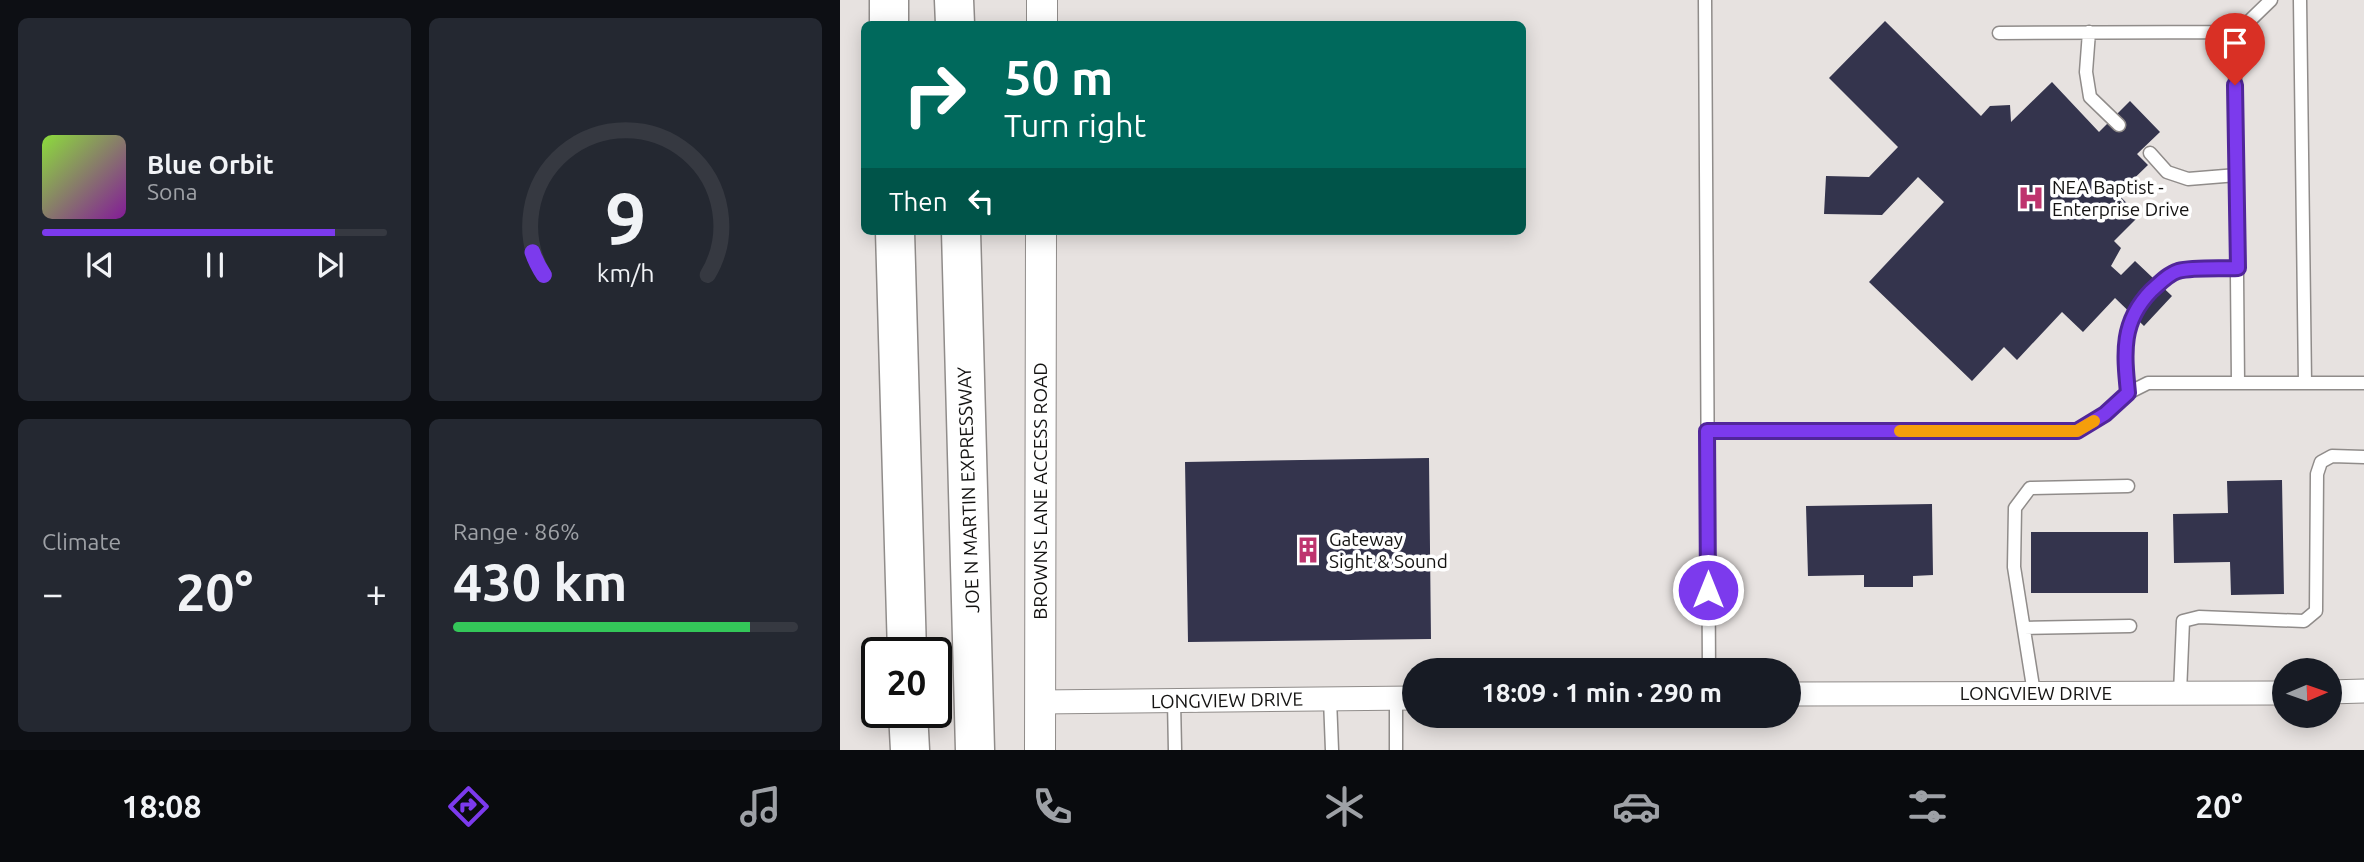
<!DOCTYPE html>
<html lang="en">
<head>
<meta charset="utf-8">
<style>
	:root { --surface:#171b24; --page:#242831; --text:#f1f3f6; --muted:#9ea1a6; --line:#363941; --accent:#7c3aed }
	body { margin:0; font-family:Ubuntu,sans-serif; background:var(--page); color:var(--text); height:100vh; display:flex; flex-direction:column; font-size:26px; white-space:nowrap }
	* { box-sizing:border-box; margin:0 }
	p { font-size:23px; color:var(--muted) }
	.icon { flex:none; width:38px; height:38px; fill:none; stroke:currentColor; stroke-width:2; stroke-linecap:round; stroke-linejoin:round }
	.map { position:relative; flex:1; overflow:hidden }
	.sheet { display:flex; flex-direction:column; gap:18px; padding:18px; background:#0d0f14; width:840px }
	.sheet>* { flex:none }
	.top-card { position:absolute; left:21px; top:21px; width:665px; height:214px; border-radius:10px; box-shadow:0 4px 18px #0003; background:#00695c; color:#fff; overflow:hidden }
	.needle { width:46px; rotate:88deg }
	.controls { position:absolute; left:1432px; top:658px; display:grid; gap:14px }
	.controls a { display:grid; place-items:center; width:70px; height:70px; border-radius:50%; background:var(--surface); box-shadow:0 4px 18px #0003; font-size:35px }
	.speed { position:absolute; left:21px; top:637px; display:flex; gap:14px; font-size:35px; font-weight:700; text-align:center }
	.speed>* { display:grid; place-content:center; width:91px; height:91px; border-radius:50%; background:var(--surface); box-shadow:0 4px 18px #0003; line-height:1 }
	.speed .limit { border:4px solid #111; border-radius:10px; background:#fff; color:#111 }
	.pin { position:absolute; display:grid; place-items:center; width:60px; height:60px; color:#fff; margin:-72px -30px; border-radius:50% 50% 50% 0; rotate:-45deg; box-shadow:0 0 7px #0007 }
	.pin .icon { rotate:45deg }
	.me { position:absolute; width:77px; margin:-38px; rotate:0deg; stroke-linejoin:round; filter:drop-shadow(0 0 5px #0008) }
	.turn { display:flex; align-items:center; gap:24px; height:147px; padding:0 28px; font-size:32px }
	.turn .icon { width:91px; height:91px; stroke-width:2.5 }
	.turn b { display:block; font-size:49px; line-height:60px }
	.then { display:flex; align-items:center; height:66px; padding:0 28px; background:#0003; gap:14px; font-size:26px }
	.big { font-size:52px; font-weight:700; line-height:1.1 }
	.sheet .tile { flex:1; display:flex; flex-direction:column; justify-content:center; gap:10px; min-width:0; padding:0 24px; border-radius:10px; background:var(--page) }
	.sheet .dial { align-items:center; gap:0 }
	.dial svg { height:182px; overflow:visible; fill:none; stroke:var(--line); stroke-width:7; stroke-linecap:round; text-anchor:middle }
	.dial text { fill:var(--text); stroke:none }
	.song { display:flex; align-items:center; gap:21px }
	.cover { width:84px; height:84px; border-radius:10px; background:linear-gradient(135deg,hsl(90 70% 55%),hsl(290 70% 35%)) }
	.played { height:7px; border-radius:4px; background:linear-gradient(90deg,var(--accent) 85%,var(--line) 85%) }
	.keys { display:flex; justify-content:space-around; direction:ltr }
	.heat { display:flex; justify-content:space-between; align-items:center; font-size:38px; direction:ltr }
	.charge { height:10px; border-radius:5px; background:linear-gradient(90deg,#34c759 86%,var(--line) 0) }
	.sheet .tiles { flex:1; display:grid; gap:18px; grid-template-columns:repeat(2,1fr) }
	.trip { position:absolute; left:562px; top:658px; width:399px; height:70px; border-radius:35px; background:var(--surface); box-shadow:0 4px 18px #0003; font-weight:700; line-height:70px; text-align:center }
	.menu { display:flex; height:112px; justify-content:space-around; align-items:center; background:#090b0e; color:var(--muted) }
	.menu .icon { width:49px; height:49px }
	.menu .selected { color:var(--accent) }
	.menu b { font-size:32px; color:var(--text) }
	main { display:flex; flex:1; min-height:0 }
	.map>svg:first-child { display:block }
</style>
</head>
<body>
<main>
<section class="sheet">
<div class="tiles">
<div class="tile">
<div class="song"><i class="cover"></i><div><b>Blue Orbit</b><p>Sona</p></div></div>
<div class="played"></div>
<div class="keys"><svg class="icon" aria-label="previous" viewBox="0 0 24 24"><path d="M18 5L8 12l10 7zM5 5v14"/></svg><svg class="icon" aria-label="pause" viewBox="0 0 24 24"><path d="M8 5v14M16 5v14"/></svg><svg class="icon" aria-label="next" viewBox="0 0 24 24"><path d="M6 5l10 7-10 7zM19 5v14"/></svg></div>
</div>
<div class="tile dial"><svg viewBox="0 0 100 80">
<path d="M14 69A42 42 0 1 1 86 69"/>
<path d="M14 69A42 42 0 0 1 9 59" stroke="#7c3aed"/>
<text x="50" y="56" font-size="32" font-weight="700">9</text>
<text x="50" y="72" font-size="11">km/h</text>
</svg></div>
<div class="tile"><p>Climate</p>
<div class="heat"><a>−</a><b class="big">20°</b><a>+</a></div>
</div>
<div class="tile"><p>Range · 86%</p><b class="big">430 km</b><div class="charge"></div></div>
</div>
</section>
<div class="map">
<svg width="1524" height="750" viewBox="0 0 1524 750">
	<rect width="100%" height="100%" fill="#e7e2e0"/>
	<path fill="#34344d" d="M1045 21 1141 116 1150 106 1170 105 1171 122 1212 82 1259 132 1290 101 1320 132 1297 154 1308 165 1278 194 1299 216 1274 241 1281 248 1271 266 1281 275 1295 261 1332 296 1304 326 1275 298 1243 332 1222 312 1177 360 1164 347 1132 381 1029 282 1104 202 1078 177 1042 215 984 214 986 176 1029 177 1058 147 989 78Z
		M589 458 591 639 348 642 345 462Z
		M1442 480 1444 594 1391 595 1390 562 1334 563 1333 514 1388 513 1387 481Z
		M1092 504 1093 575 1073 576V587H1024V575L968 576 966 506Z
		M1191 532H1308V593H1191Z"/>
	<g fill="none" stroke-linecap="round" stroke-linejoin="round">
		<g stroke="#908c8a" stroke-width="15">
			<path id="service" d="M865 0 869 670
				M1460 0 1465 383
				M1249 32 1246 72 1250 97 1279 125
				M1159 33 1398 32
				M1310 153 1327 172 1348 179 1397 175
				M1398 382 1395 62 1398 32 1431 0
				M1288 393C1284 352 1281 322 1311 291 1319 284 1328 274 1338 271 1354 267 1381 269 1398 268
				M867 431H1236L1265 414 1288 393 1308 383H1524
				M1184 628 1290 626
				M1194 693 1174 567 1175 508 1190 488 1288 486
				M1340 693 1343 621 1359 617 1464 621 1476 611 1477 474 1481 462 1492 456 1524 457
				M556 698V750
				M490 699 492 750
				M334 701 335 750"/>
		</g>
		<g stroke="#908c8a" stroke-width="25">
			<path id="minor" d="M1489 692 1524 691
				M948 694 1444 693
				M200 702 574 698"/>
		</g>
		<g stroke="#908c8a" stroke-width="32">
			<path id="tertiary" d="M202 24V0
				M200 750 201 231"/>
		</g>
		<g stroke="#908c8a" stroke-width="41">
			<path id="motorway" d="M49 0V24
				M114 0 115 24
				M55 231 67 653
				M121 231 135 750
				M68 712 70 750"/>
		</g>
		<use href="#service" stroke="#fff" stroke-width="12"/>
		<use href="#minor" stroke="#fff" stroke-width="23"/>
		<use href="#tertiary" stroke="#fff" stroke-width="30"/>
		<use href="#motorway" stroke="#fff" stroke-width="38"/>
	</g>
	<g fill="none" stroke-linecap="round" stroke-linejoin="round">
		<g stroke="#51269a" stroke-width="18">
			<path id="route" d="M868 590 867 431H1237L1265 414 1288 393C1284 352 1281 322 1311 291 1319 284 1328 274 1338 271 1354 267 1381 269 1398 268L1395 85"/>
		</g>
		<use href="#route" stroke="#7c3aed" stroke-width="12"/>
		<path stroke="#f59e0b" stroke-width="12" d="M1060 431H1237L1254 421"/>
	</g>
	<defs>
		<g id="hospital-bare" transform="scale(2.1)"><path d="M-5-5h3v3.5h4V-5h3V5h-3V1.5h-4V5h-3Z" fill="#be346e" stroke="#fff" stroke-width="2.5" paint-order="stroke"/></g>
		<g id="building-bare" transform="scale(2.1)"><path d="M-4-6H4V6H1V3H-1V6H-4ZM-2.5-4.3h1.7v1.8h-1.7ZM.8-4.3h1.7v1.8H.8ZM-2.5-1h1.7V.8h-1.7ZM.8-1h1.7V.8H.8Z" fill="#be346e" stroke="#fff" stroke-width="2.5" paint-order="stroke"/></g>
	</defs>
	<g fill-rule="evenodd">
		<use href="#hospital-bare" x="1191" y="198"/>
		<use href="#building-bare" x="468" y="550"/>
	</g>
	<g text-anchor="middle" stroke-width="7" stroke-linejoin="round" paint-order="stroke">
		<g font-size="19" fill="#141312" stroke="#fff" text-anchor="start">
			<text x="1212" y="194">NEA Baptist -<tspan x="1212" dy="22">Enterprise Drive</tspan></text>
			<text x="489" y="546">Gateway<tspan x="489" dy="22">Sight &amp; Sound</tspan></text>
		</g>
		<g font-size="19" fill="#141312" stroke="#fff">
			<text transform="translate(128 490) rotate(-92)" y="7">JOE N MARTIN EXPRESSWAY</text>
			<text transform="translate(200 491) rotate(-90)" y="7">BROWNS LANE ACCESS ROAD</text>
			<text x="1196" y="700">LONGVIEW DRIVE</text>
			<text transform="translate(387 700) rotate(-1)" y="7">LONGVIEW DRIVE</text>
		</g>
	</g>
</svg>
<div class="controls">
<a><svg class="needle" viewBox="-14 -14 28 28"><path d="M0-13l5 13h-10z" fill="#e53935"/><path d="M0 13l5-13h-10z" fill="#9ea1a6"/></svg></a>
</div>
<div class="speed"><div class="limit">20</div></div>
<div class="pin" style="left:1395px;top:85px;background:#d93025"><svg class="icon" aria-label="arrive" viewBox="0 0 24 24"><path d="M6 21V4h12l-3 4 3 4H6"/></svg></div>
<svg class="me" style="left:868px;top:590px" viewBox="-20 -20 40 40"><circle r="17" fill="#7c3aed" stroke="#fff" stroke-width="3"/><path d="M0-11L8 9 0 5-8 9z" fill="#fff"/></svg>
<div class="trip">18:09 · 1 min · 290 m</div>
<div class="top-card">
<div class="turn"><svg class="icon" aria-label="right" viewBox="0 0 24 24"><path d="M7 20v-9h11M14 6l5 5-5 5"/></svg><div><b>50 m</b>Turn right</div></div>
<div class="then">Then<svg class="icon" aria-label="left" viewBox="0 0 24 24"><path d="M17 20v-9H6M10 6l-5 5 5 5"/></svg></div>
</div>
</div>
</main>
<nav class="menu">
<b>18:08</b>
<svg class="icon selected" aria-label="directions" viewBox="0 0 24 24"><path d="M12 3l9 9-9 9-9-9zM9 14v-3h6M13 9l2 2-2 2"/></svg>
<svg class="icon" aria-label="music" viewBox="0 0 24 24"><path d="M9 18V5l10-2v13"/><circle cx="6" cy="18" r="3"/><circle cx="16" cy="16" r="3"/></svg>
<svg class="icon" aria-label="phone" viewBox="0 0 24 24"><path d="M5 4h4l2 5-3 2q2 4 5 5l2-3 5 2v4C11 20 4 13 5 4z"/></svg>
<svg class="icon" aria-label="climate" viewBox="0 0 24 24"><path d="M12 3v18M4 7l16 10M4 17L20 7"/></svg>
<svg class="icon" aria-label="car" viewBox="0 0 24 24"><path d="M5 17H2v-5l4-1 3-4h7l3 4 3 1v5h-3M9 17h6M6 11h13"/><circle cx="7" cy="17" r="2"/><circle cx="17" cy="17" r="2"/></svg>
<svg class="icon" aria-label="filters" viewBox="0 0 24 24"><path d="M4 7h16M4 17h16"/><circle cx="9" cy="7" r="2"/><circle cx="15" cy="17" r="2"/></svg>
<b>20°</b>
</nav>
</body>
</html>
